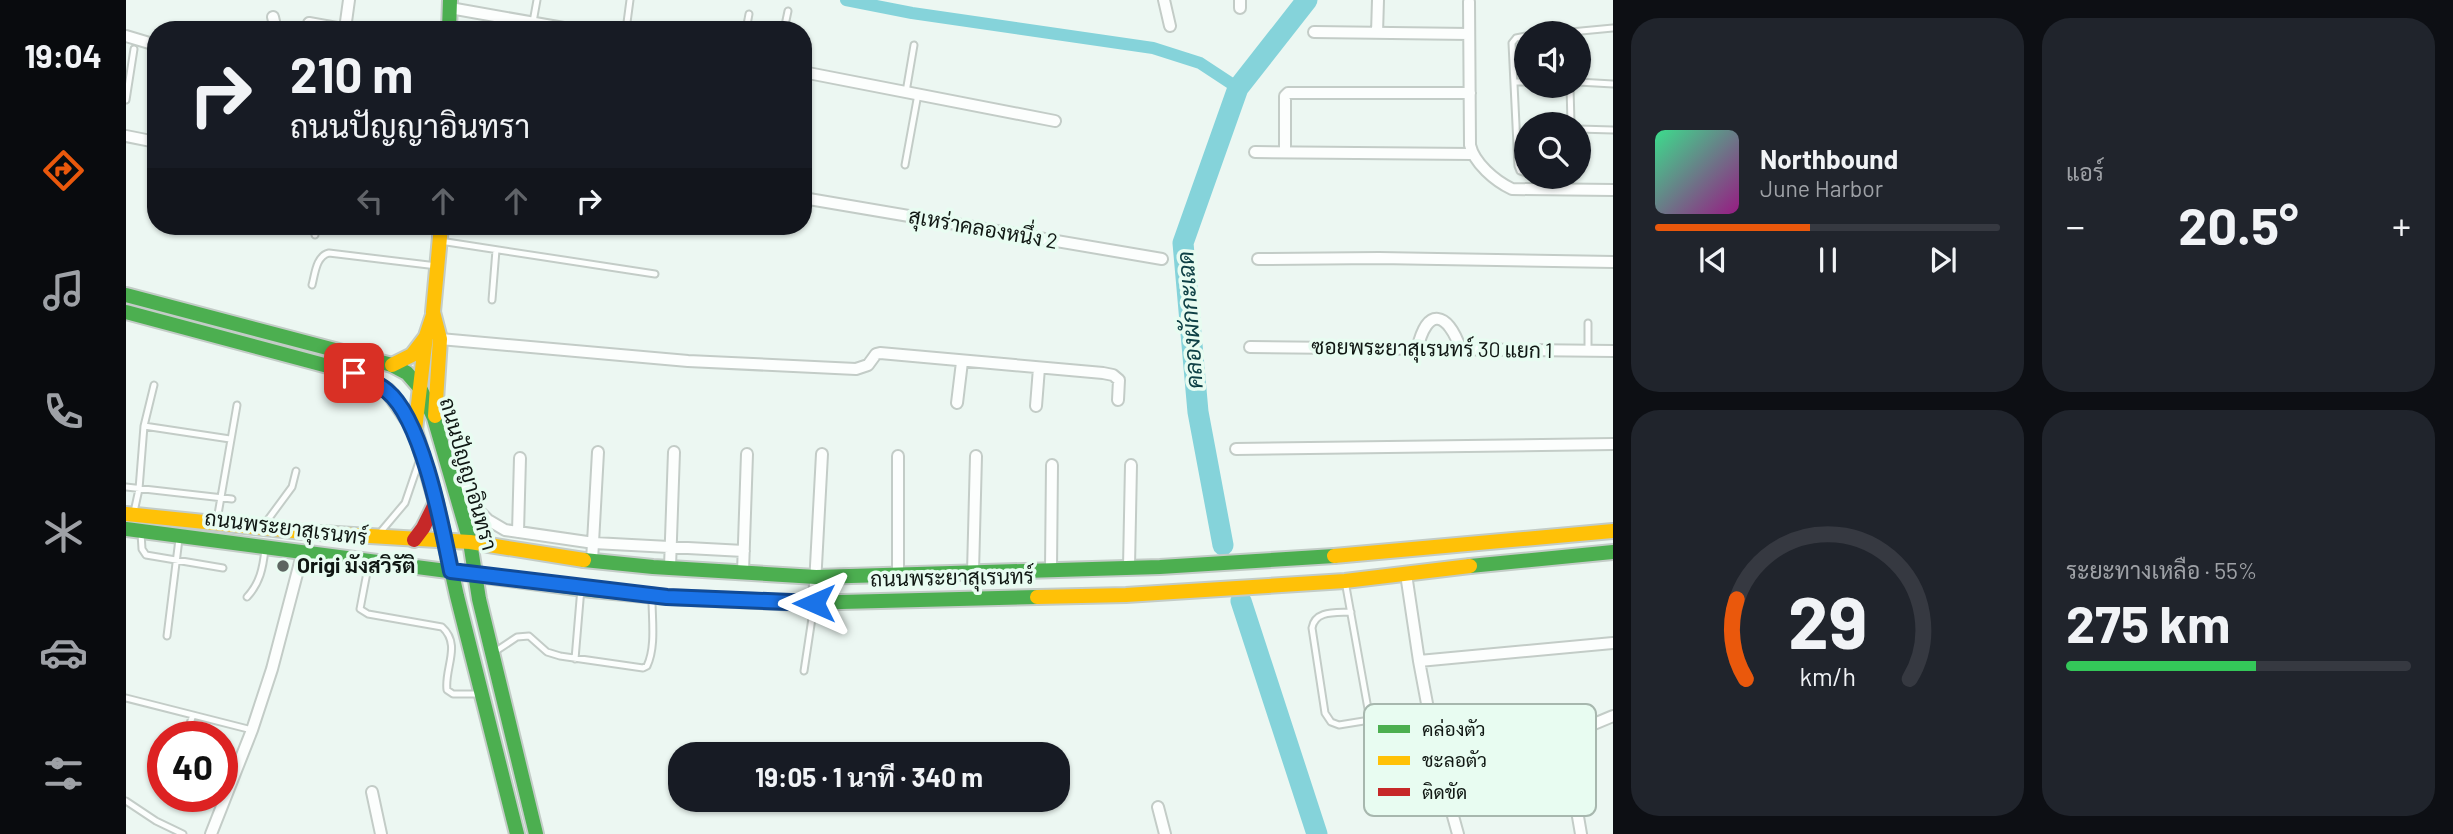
<!DOCTYPE html>
<html lang="th">
<head>
<meta charset="utf-8">
<style>
	:root { --surface:#171b24; --page:#20242c; --text:#f1f3f6; --muted:#9ea1a6; --line:#363941; --accent:#ea580c }
	body { margin:0; font-family:Barlow,Sarabun,sans-serif; background:var(--page); color:var(--text); height:100vh; display:flex; flex-direction:column; font-size:26px; white-space:nowrap }
	* { box-sizing:border-box; margin:0 }
	p { font-size:23px; color:var(--muted) }
	.icon { flex:none; width:38px; height:38px; fill:none; stroke:currentColor; stroke-width:2; stroke-linecap:round; stroke-linejoin:round }
	.map { position:relative; flex:1; overflow:hidden }
	.side { display:flex; flex-direction:column; gap:18px; padding:18px; background:#0d0f14; width:840px }
	.side>* { flex:none }
	.top-card { position:absolute; left:21px; top:21px; width:665px; height:214px; border-radius:28px; box-shadow:0 2px 5px #0004; background:#171b24; color:var(--text); overflow:hidden }
	.fabs { position:absolute; left:1388px; top:21px; display:grid; gap:14px }
	.fabs a { display:grid; place-items:center; width:77px; height:77px; border-radius:50%; background:var(--surface); box-shadow:0 2px 5px #0004; font-size:35px }
	.speed { position:absolute; left:21px; top:721px; display:flex; gap:14px; font-size:35px; font-weight:700; text-align:center }
	.speed>* { display:grid; place-content:center; width:91px; height:91px; border-radius:50%; background:var(--surface); box-shadow:0 2px 5px #0004; line-height:1 }
	.speed .limit { border:10px solid #d22; background:#fff; color:#111 }
	.pin { position:absolute; display:grid; place-items:center; width:60px; height:60px; color:#fff; margin:-30px; border-radius:14px; box-shadow:0 4px 10px #0006 }
	.me { position:absolute; width:77px; margin:-38px; rotate:270deg; stroke-linejoin:round; filter:drop-shadow(0 0 5px #0008) }
	.turn { display:flex; align-items:center; gap:24px; height:147px; padding:0 28px; font-size:32px }
	.turn .icon { width:91px; height:91px; stroke-width:2.5 }
	.turn b { display:block; font-size:49px; line-height:60px }
	.lanes { display:flex; align-items:center; height:66px; padding:0 28px; background:#0003; justify-content:center; gap:35px; direction:ltr }
	.lanes .off { opacity:.35 }
	.big { font-size:52px; font-weight:700; line-height:1.1 }
	.side .widget { flex:1; display:flex; flex-direction:column; justify-content:center; gap:10px; min-width:0; padding:0 24px; border-radius:28px; background:var(--page) }
	.side .dial { align-items:center; gap:0 }
	.dial svg { height:182px; overflow:visible; fill:none; stroke:var(--line); stroke-width:7; stroke-linecap:round; text-anchor:middle }
	.dial text { fill:var(--text); stroke:none }
	.song { display:flex; align-items:center; gap:21px }
	.cover { width:84px; height:84px; border-radius:10px; background:linear-gradient(135deg,hsl(150 70% 55%),hsl(310 70% 35%)) }
	.played { height:7px; border-radius:4px; background:linear-gradient(90deg,var(--accent) 45%,var(--line) 45%) }
	.keys { display:flex; justify-content:space-around; direction:ltr }
	.heat { display:flex; justify-content:space-between; align-items:center; font-size:38px; direction:ltr }
	.charge { height:10px; border-radius:5px; background:linear-gradient(90deg,#34c759 55%,var(--line) 0) }
	.side .tiles { flex:1; display:grid; gap:18px; grid-template-columns:repeat(2,1fr) }
	.trip { position:absolute; left:542px; top:742px; width:402px; height:70px; border-radius:28px; background:var(--surface); box-shadow:0 2px 5px #0004; font-weight:700; line-height:70px; text-align:center }
	main { display:flex; flex:1; min-height:0 }
	.menu { display:flex; flex-direction:column; width:126px; justify-content:space-around; align-items:center; background:#090b0e; color:var(--muted) }
	.menu .icon { width:49px; height:49px }
	.menu .active { color:var(--accent) }
	.menu b { font-size:32px; color:var(--text) }
	.map>svg:first-child { display:block }
</style>
</head>
<body>
<main>
<nav class="menu">
<b>19:04</b>
<svg class="icon active" aria-label="directions" viewBox="0 0 24 24"><path d="M12 3l9 9-9 9-9-9zM9 14v-3h6M13 9l2 2-2 2"/></svg>
<svg class="icon" aria-label="music" viewBox="0 0 24 24"><path d="M9 18V5l10-2v13"/><circle cx="6" cy="18" r="3"/><circle cx="16" cy="16" r="3"/></svg>
<svg class="icon" aria-label="phone" viewBox="0 0 24 24"><path d="M5 4h4l2 5-3 2q2 4 5 5l2-3 5 2v4C11 20 4 13 5 4z"/></svg>
<svg class="icon" aria-label="climate" viewBox="0 0 24 24"><path d="M12 3v18M4 7l16 10M4 17L20 7"/></svg>
<svg class="icon" aria-label="car" viewBox="0 0 24 24"><path d="M5 17H2v-5l4-1 3-4h7l3 4 3 1v5h-3M9 17h6M6 11h13"/><circle cx="7" cy="17" r="2"/><circle cx="17" cy="17" r="2"/></svg>
<svg class="icon" aria-label="filters" viewBox="0 0 24 24"><path d="M4 7h16M4 17h16"/><circle cx="9" cy="7" r="2"/><circle cx="15" cy="17" r="2"/></svg>
</nav>
<div class="map">
<svg width="1487" height="834" viewBox="0 0 1487 834">
	<rect width="100%" height="100%" fill="#ecf7f2"/>
	<g fill="none" stroke-linecap="round" stroke-linejoin="round">
		<path stroke="#85d3da" stroke-width="12" d="M720 0 786 13 1027 48 1074 63 1112 88"/>
		<path stroke="#85d3da" stroke-width="21" d="M1097 545 1072 412 1057 243 1112 88 1181 0
			M1115 601 1191 834"/>
		<g stroke="#c3ccc7" stroke-width="9">
			<path id="lane" d="M407 22 411 0
				M500 30 504 0
				M620 30 623 14
				M658 30 662 11
				M1434 33 1487 28
				M1400 36 1390 38 1386 43 1392 166 1394 171 1400 173
				M1388 82H1400
				M1452 82 1487 84
				M1444 86 1445 124
				M780 92 788 45
				M0 100 8 49
				M1452 129 1487 130
				M779 165 792 94
				M188 226 189 235
				M314 241 529 274
				M186 285C189 274 190 256 203 253L311 266
				M366 300 370 250
				M1462 323V351
				M18 426 104 439
				M0 487 106 499
				M8 512 13 489 18 426 28 385
				M91 520 111 405
				M138 525 166 487 170 471
				M15 533 16 549 20 555 97 568
				M252 535 279 503 294 459
				M243 562 234 609 242 614 316 627C336 645 318 668 321 690L327 694H355
				M1219 581 1244 720 1213 725 1205 722 1199 713 1186 628C1189 610 1210 613 1225 612
				M121 597C134 583 137 568 139 549
				M41 636 53 539
				M367 653 391 637 403 636 421 652 434 656 517 668 521 666C530 647 526 620 526 599
				M449 659 455 588
				M678 671 688 605
				M0 698 126 730
				M1244 720 1256 770 1264 779 1271 780 1314 771
				M59 737 67 715
				M0 801 30 821 57 834"/>
		</g>
		<g stroke="#c3ccc7" stroke-width="14">
			<path id="street" d="M1038 0 1044 26
				M1114 0V8
				M1343 2 1344 145C1348 163 1369 181 1386 189L1487 190
				M324 8 449 30
				M147 17 150 30
				M183 23 222 30
				M219 29 223 0
				M1188 32 1343 34
				M1251 33 1252 0
				M0 36 30 45
				M677 72 929 121
				M0 136 30 142
				M1129 152 1346 154
				M1159 152V96L1162 93H1344
				M677 198 1036 259
				M1132 259 1253 258 1487 262
				M314 339 562 361 730 369 742 365 750 354 754 353 977 373 987 375 993 380 992 400
				M1124 347 1487 351
				M1291 350C1301 305 1322 312 1335 350
				M831 403 836 362
				M910 406 913 368
				M1110 449 1487 444
				M332 453 342 500 362 520 379 530 468 543 618 551
				M392 532 394 458
				M466 561 472 452
				M544 567 548 452
				M1003 567 1005 465
				M925 569 926 465
				M617 572 621 454
				M847 572 850 456
				M772 574V456
				M1280 574 1293 661 1312 762 1332 834
				M688 603 696 454
				M1293 661 1487 643
				M1439 741 1455 834
				M1439 741 1451 731 1487 716
				M1312 762 1403 736H1413L1439 741
				M246 792 255 834
				M1032 807 1039 834
				M85 834 126 730 146 669 177 551"/>
		</g>
		<g stroke="#c3ccc7" stroke-width="18">
			<path id="fast" d="M323 30 324 0
				M0 295 266 365 281 373 294 388 308 418 344 542 353 599 410 834
				M0 312 228 373 262 391 289 430 310 502 331 596 391 834
				M0 529 466 590 541 597 676 603 911 597
				M458 560 527 567 690 577 1034 567 1208 556
				M1344 566 1487 552"/>
		</g>
		<g stroke="#c3ccc7" stroke-width="18">
			<path id="slow" d="M266 365 286 355 299 338
				M309 416 314 339 307 312 315 226
				M289 430 300 336 307 315
				M0 514 177 532 344 542 458 560
				M1208 556 1487 531
				M911 597 1000 595 1219 581 1344 566"/>
		</g>
		<g stroke="#c3ccc7" stroke-width="18">
			<path id="jam" d="M288 540 297 528 310 502"/>
		</g>
		<use href="#lane" stroke="#fcfefd" stroke-width="5"/>
		<use href="#street" stroke="#fcfefd" stroke-width="10"/>
		<use href="#fast" stroke="#4caf50" stroke-width="14"/>
		<use href="#slow" stroke="#ffc107" stroke-width="14"/>
		<use href="#jam" stroke="#c62828" stroke-width="14"/>
	</g>
	<g fill="none" stroke-linecap="round" stroke-linejoin="round">
		<g stroke="#114b97" stroke-width="18">
			<path id="route" d="M228 373C239 379 252 383 261 391 296 419 316 526 325 571L541 597 688 603"/>
		</g>
		<use href="#route" stroke="#1a73e8" stroke-width="12"/>
	</g>
	<circle fill="#5d6561" stroke="#e8fcf1" stroke-width="2.5" cx="157" cy="566" r="7"/>
	<g text-anchor="middle" stroke-width="7" stroke-linejoin="round" paint-order="stroke">
		<g font-size="21" fill="#101713" stroke="#e8fcf1">
			<text transform="translate(857 229) rotate(10)" y="7">สุเหร่าคลองหนึ่ง 2</text>
			<text transform="translate(1306 349) rotate(1)" y="7">ซอยพระยาสุเรนทร์ 30 แยก 1</text>
			<text transform="translate(342 474) rotate(74)" y="7">ถนนปัญญาอินทรา</text>
			<text transform="translate(160 528) rotate(7)" y="7">ถนนพระยาสุเรนทร์</text>
			<text transform="translate(826 578) rotate(-1)" y="7">ถนนพระยาสุเรนทร์</text>
		</g>
		<g font-size="21" font-weight="bold" fill="#101713" stroke="#e8fcf1" text-anchor="start">
			<text x="171" y="573">Origi มังสวิรัติ</text>
		</g>
		<g font-size="23" font-style="italic" fill="#0e4045" stroke="#e8fcf1">
			<text transform="translate(1064 320) rotate(-94)" y="8">คลองผักกะเฉด</text>
		</g>
	</g>
	<rect x="1238" y="704" width="232" height="112" rx="10" fill="#e8fcf1" stroke="#a7b7ae" stroke-width="2"/>
	<rect x="1252" y="725" width="32" height="8" fill="#4caf50"/>
	<rect x="1252" y="756" width="32" height="9" fill="#ffc107"/>
	<rect x="1252" y="788" width="32" height="8" fill="#c62828"/>
	<g font-size="19" fill="#101713">
		<text x="1296" y="736">คล่องตัว</text>
		<text x="1296" y="767">ชะลอตัว</text>
		<text x="1296" y="799">ติดขัด</text>
	</g>
</svg>
<div class="fabs">
<a><svg class="icon" aria-label="sound" viewBox="0 0 24 24"><path d="M4 9h4l5-4v14l-5-4H4zM17 9q2 3 0 6"/></svg></a>
<a><svg class="icon" aria-label="search" viewBox="0 0 24 24"><circle cx="10" cy="10" r="6"/><path d="M15 15l6 6"/></svg></a>
</div>
<div class="speed"><div class="limit">40</div></div>
<div class="pin" style="left:228px;top:373px;background:#d93025"><svg class="icon" aria-label="arrive" viewBox="0 0 24 24"><path d="M6 21V4h12l-3 4 3 4H6"/></svg></div>
<svg class="me" style="left:688px;top:603px" viewBox="-20 -20 40 40"><path d="M0-17L14 15 0 8-14 15z" fill="#1a73e8" stroke="#fff" stroke-width="4"/></svg>
<div class="trip">19:05 · 1 นาที · 340 m</div>
<div class="top-card">
<div class="turn"><svg class="icon" aria-label="right" viewBox="0 0 24 24"><path d="M7 20v-9h11M14 6l5 5-5 5"/></svg><div><b>210 m</b>ถนนปัญญาอินทรา</div></div>
<div class="lanes"><svg class="icon off" aria-label="left" viewBox="0 0 24 24"><path d="M17 20v-9H6M10 6l-5 5 5 5"/></svg><svg class="icon off" aria-label="ahead" viewBox="0 0 24 24"><path d="M12 20V5M6 11l6-6 6 6"/></svg><svg class="icon off" aria-label="ahead" viewBox="0 0 24 24"><path d="M12 20V5M6 11l6-6 6 6"/></svg><svg class="icon" aria-label="right" viewBox="0 0 24 24"><path d="M7 20v-9h11M14 6l5 5-5 5"/></svg></div>
</div>
</div>
<section class="side">
<div class="tiles">
<div class="widget">
<div class="song"><i class="cover"></i><div><b>Northbound</b><p>June Harbor</p></div></div>
<div class="played"></div>
<div class="keys"><svg class="icon" aria-label="previous" viewBox="0 0 24 24"><path d="M18 5L8 12l10 7zM5 5v14"/></svg><svg class="icon" aria-label="pause" viewBox="0 0 24 24"><path d="M8 5v14M16 5v14"/></svg><svg class="icon" aria-label="next" viewBox="0 0 24 24"><path d="M6 5l10 7-10 7zM19 5v14"/></svg></div>
</div>
<div class="widget"><p>แอร์</p>
<div class="heat"><a>−</a><b class="big">20.5°</b><a>+</a></div>
</div>
<div class="widget dial"><svg viewBox="0 0 100 80">
<path d="M14 69A42 42 0 1 1 86 69"/>
<path d="M14 69A42 42 0 0 1 10 34" stroke="#ea580c"/>
<text x="50" y="56" font-size="32" font-weight="700">29</text>
<text x="50" y="72" font-size="11">km/h</text>
</svg></div>
<div class="widget"><p>ระยะทางเหลือ · 55%</p><b class="big">275 km</b><div class="charge"></div></div>
</div>
</section>
</main>
</body>
</html>
